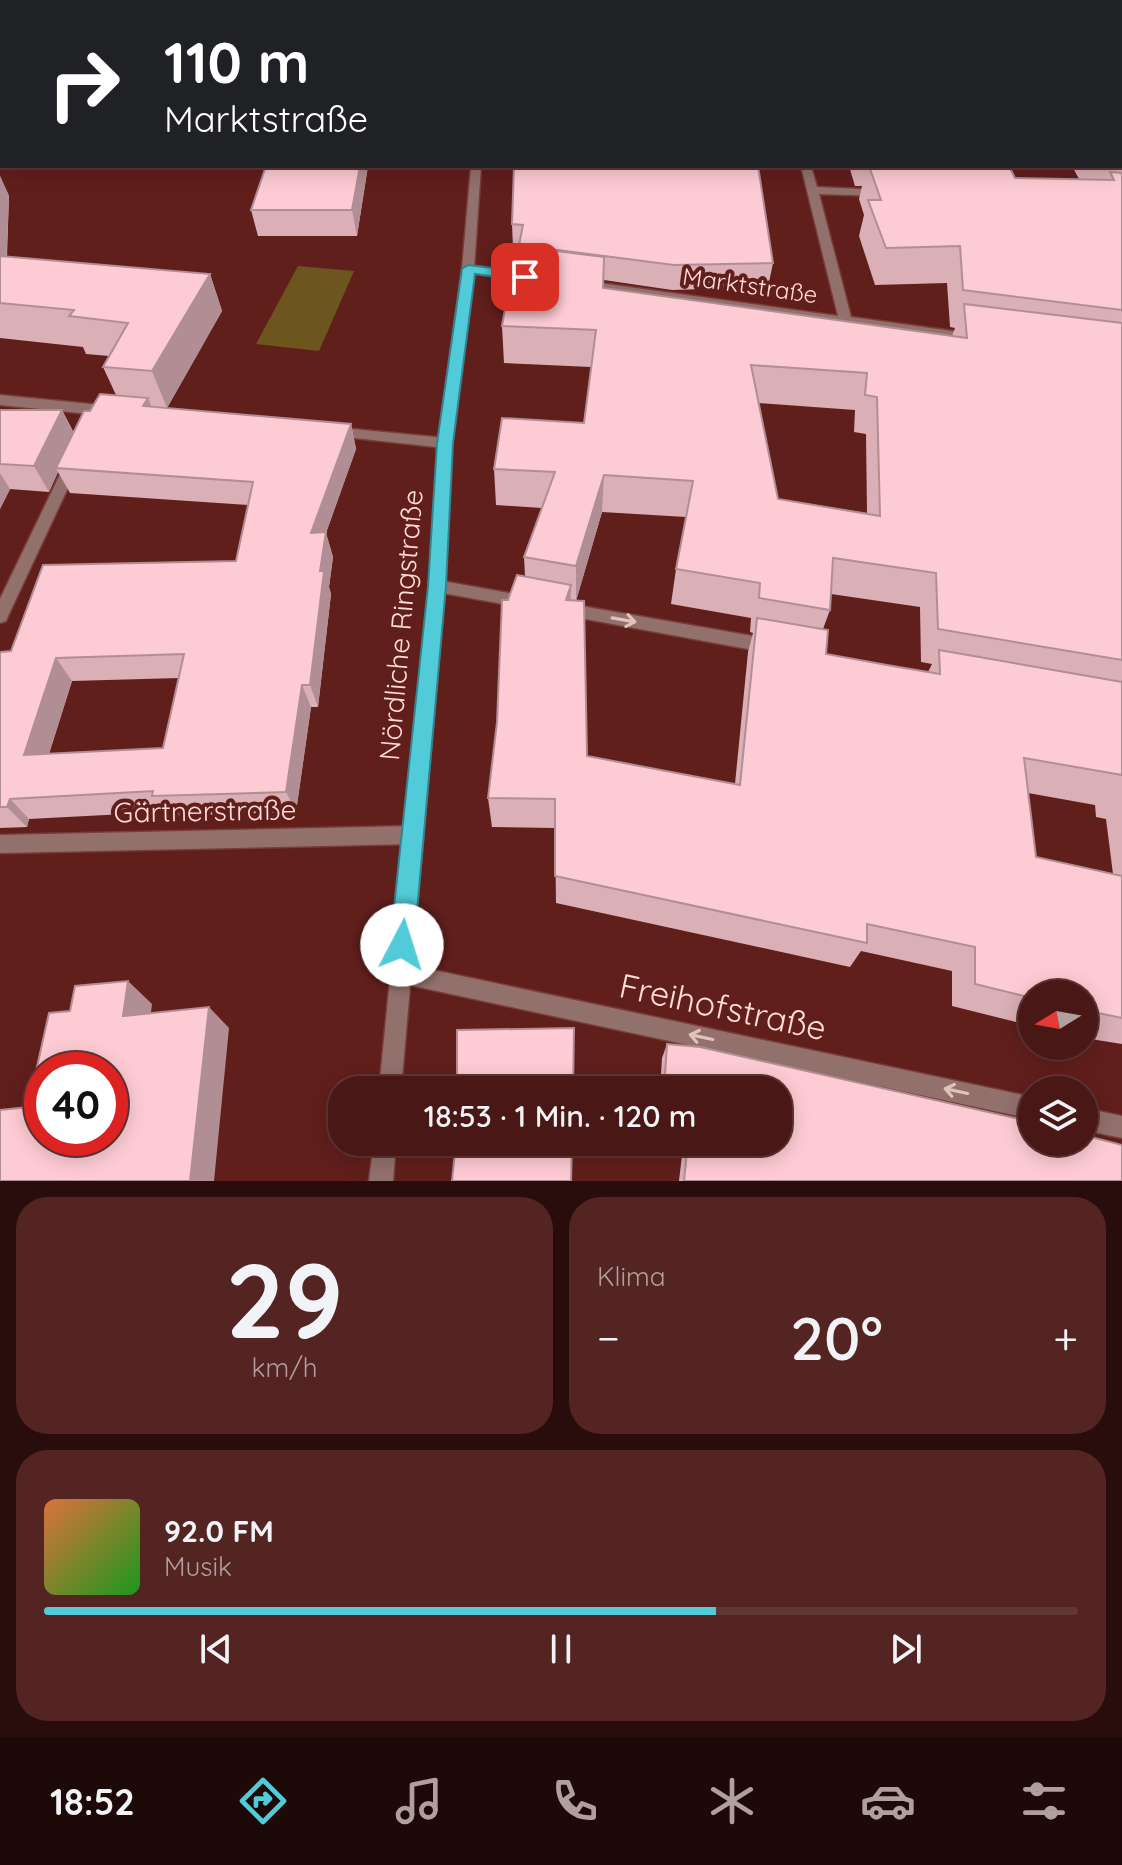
<!DOCTYPE html>
<html lang="de">
<head>
<meta charset="utf-8">
<style>
	:root { --surface:#491715; --page:#532422; --text:#f1f3f6; --muted:#b19fa0; --line:#613634; --accent:#52cbd9 }
	body { margin:0; font-family:Quicksand,sans-serif; background:var(--page); color:var(--text); height:100vh; display:flex; flex-direction:column; font-size:30px; white-space:nowrap }
	* { box-sizing:border-box; margin:0 }
	p { font-size:26px; color:var(--muted) }
	.icon { flex:none; width:44px; height:44px; fill:none; stroke:currentColor; stroke-width:2; stroke-linecap:round; stroke-linejoin:round }
	.map { position:relative; height:1181px; overflow:hidden }
	.panel { display:flex; flex-direction:column; gap:16px; padding:16px; background:#280d0c; flex:1 }
	.panel>* { flex:none }
	.top-card { position:absolute; left:0px; top:0px; width:1122px; height:168px; box-shadow:0 4px 20px #0003,0 0 0 2px var(--line); background:#202124; color:#fff; overflow:hidden }
	.needle { width:52px; rotate:259deg }
	.fabs { position:absolute; left:1018px; top:980px; display:grid; gap:16px }
	.fabs a { display:grid; place-items:center; width:80px; height:80px; border-radius:50%; background:var(--surface); box-shadow:0 4px 20px #0003,0 0 0 2px var(--line); font-size:40px }
	.speed { position:absolute; left:24px; top:1052px; display:flex; gap:16px; font-size:40px; font-weight:700; text-align:center }
	.speed>* { display:grid; place-content:center; width:104px; height:104px; border-radius:50%; background:var(--surface); box-shadow:0 4px 20px #0003,0 0 0 2px var(--line); line-height:1 }
	.speed .limit { border:12px solid #d22; background:#fff; color:#111 }
	.pin { position:absolute; display:grid; place-items:center; width:68px; height:68px; color:#fff; margin:-34px; border-radius:16px; box-shadow:0 4px 12px #0006 }
	.me { position:absolute; width:88px; margin:-44px; rotate:5deg; stroke-linejoin:round; filter:drop-shadow(0 0 6px #0008) }
	.turn { display:flex; align-items:center; gap:28px; height:168px; padding:0 32px; font-size:36px }
	.turn .icon { width:104px; height:104px; stroke-width:2.5 }
	.turn b { display:block; font-size:56px; line-height:68px }
	.big { font-size:60px; font-weight:600; line-height:1.1 }
	.panel .card { flex:1; display:flex; flex-direction:column; justify-content:center; gap:12px; min-width:0; padding:0 28px; border-radius:32px; background:var(--page) }
	.panel .dial { align-items:center; gap:0 }
	.dial b { font-size:104px; line-height:1 }
	.song { display:flex; align-items:center; gap:24px }
	.cover { width:96px; height:96px; border-radius:12px; background:linear-gradient(135deg,hsl(20 70% 55%),hsl(120 70% 35%)) }
	.played { height:8px; border-radius:4px; background:linear-gradient(90deg,var(--accent) 65%,var(--line) 65%) }
	.keys { display:flex; justify-content:space-around; direction:ltr }
	.heat { display:flex; justify-content:space-between; align-items:center; font-size:44px; direction:ltr }
	.panel .tiles { flex:1; display:grid; gap:16px; grid-template-columns:1fr 1fr }
	.card:last-child { grid-column:span 2 }
	.trip { position:absolute; left:328px; top:1076px; width:464px; height:80px; border-radius:32px; background:var(--surface); box-shadow:0 4px 20px #0003,0 0 0 2px var(--line); font-weight:600; line-height:80px; text-align:center }
	.tabs { display:flex; height:128px; justify-content:space-around; align-items:center; background:#1d0908; color:var(--muted) }
	.tabs .icon { width:56px; height:56px }
	.tabs .active { color:var(--accent) }
	.tabs b { font-size:36px; color:var(--text) }
	.map>svg:first-child { display:block }
</style>
</head>
<body>
<div class="map">
<svg width="1122" height="1181" viewBox="0 0 1122 1181">
	<rect width="100%" height="100%" fill="#611f1c"/>
	<path fill="#6c551f" d="M298 266 354 271 319 351 256 344Z"/>
	<g fill="none" stroke-linecap="round" stroke-linejoin="round">
		<g stroke="#7a3d3a" stroke-width="3">
			<path id="minor" d="M751 0H759L760 2H752Z
				M801 166H811L817 187 881 190 887 193 881 196 819 194 851 317 974 334 979 335V341L846 326 585 289 579 285 585 281 838 316Z
				M468 265 530 273 536 277 530 281 464 272 462 269Z
				M0 395 110 406 117 411 110 416 0 405Z
				M332 427 445 438 452 443 445 448 327 435 325 432 327 429Z
				M73 457 80 462 8 616 6 621 0 623V599L66 462Z
				M437 580 530 597 536 598 538 603 536 608 530 609 437 592 431 590 429 586 431 582Z
				M564 603 770 639 776 641 778 646 776 651 770 653 564 615 558 614 556 609 558 604Z
				M412 826 419 829 422 835 419 841 412 844 0 853V835Z
				M400 963 1032 1097V1119L400 983 393 980 390 973 393 966Z
				M1084 1108 1122 1116V1138L1084 1130Z"/>
		</g>
		<g stroke="#7a3d3a" stroke-width="3">
			<path id="tertiary" d="M484 0H492V2H484Z
				M471 166H481L474 269 452 443 445 586 401 1090H379L429 586 438 443 462 269Z
				M374 1142H396L393 1181H369Z"/>
		</g>
		<path stroke="#9e6865" stroke-width="3" stroke-dasharray="5 2" stroke-linecap="butt" d="M755 167 777 168"/>
		<use href="#minor" fill="#92716d" fill-rule="evenodd"/>
		<use href="#tertiary" fill="#92716d" fill-rule="evenodd"/>
	</g>
	<path fill="#daafb6" fill-rule="evenodd" d="M762 0H1122V1044L1084 1038V994H1032V1026L952 1006V971L861 951 850 967 556 903 555 828 492 827 488 798 497 722 508 600 525 576 524 557 542 508 496 505 494 469 584 423 591 367 504 363 502 326 516 248H513L512 224 773 263 768 287 672 290 604 280 603 288 952 336 955 328 950 327 947 283 875 285 859 236 864 215 859 199 862 186H855L849 166H1001L1000 168 1015 178 1079 179 1072 166H1120V124H1121L1120 122V2H761ZM758 403 855 410 854 432 866 434 867 513 778 499ZM602 512 686 517 676 569 671 604 751 618 750 632 753 633 748 652 735 784 587 756 576 601ZM831 594 920 607 921 662 932 664 928 672 826 654 823 629 830 610ZM1028 793 1095 805 1096 817 1106 819 1113 874 1036 857Z
		M368 166 357 236H258L251 210Z
		M0 176 9 196 7 257 210 274 222 311 167 408 351 424 356 449 326 533 333 557 329 587 331 594 318 707H311L296 812 166 816 163 812 29 819 27 827 0 828V653L11 651 236 561 248 505 70 493 58 472 49 492 10 489 0 509V410H62L74 433 90 411 116 395 103 367 109 356 86 354 83 347 0 338ZM179 678 163 748 49 754 72 681Z
		M667 1044 1122 1181H679L683 1146 668 1142H778V1090H660L662 1058Z"/>
	<path fill="#b18e94" d="M360 166H368L357 236 352 210Z
		M0 176 9 196 5 292 0 282Z
		M210 274 222 311 167 408 152 371Z
		M148 398 158 423 143 406Z
		M62 410 75 436 56 468 58 472 49 492 34 466Z
		M351 424 356 449 326 533 333 557 329 587 331 594 318 707 310 685 311 533Z
		M0 473 10 489 0 509Z
		M604 475 602 512 576 601V566Z
		M571 585 570 619 566 600Z
		M56 658 72 681 42 776 24 755Z
		M302 685 311 707 296 812 286 792Z
		M10 799 29 819 27 827 7 807Z
		M128 981 152 1004 148 1037 123 1016Z
		M209 1007 229 1028 214 1181H190Z"/>
	<path fill="#fdcbd4" stroke="#b18e94" stroke-width="2" fill-rule="evenodd" d="M206 0H329L328 2H205Z
		M521 0H733L734 2H521Z
		M777 0H1122V64L1120 61V2H778Z
		M1120 124H1122V161H1120Z
		M266 166H360L352 210H251Z
		M514 166H758L773 263 674 265 519 245 523 225 512 224Z
		M869 166H953L1010 168 1015 178 1114 180 1110 172 1122 173V310L963 290 960 246 886 248 868 200H881Z
		M516 246 604 257 603 288 967 338 964 304 1122 323V660L938 629 936 573 833 558 830 610 759 598 760 583 676 569 693 481 604 475 576 566 524 557 555 472 494 469 502 418 584 423 596 330 502 326ZM751 365 867 373 865 395 877 397 880 516 778 499Z
		M0 256 210 274 152 371 103 367 128 323 69 316 74 310 0 303Z
		M100 394 148 398 143 406 351 424 311 533 326 532 320 571H324L310 685H302L286 792 152 796 153 791 10 799 7 807H0V653L1 652 11 651 43 565 236 561 253 482 56 468 84 411H90ZM184 654 163 748 24 755 56 658Z
		M0 410H62L34 466 0 464Z
		M517 575 571 585 566 600 584 601 587 756 740 785 757 618 828 630 826 654 887 665 940 674 939 650 1122 682V775L1024 758 1036 857 1122 876V1018L1084 1010V994H1032V998L975 984V947L867 924V943L555 876V799L488 798 497 722 502 600H508Z
		M128 981 123 1016 209 1007 190 1181H0V1110L28 1107 49 1013 70 1011 75 986ZM42 1070H110V1138H42Z
		M574 1028 573 1090H457V1030Z
		M667 1044 700 1047 1032 1122V1142H1084V1135L1122 1145V1181H684L688 1142H778V1090H664Z
		M456 1142H572L571 1181H452Z"/>
	<defs><path id="oneway-shaft" d="M-6 0H5M1.5-3L5.5 0L1.5 3" fill="none" stroke-width="1.6" stroke-linecap="round" stroke-linejoin="round" transform="scale(2)"/></defs>
	<g stroke="#e3c1bd">
		<use href="#oneway-shaft" transform="translate(624 620) rotate(10)"/>
		<use href="#oneway-shaft" transform="translate(701 1037) rotate(-168)"/>
		<use href="#oneway-shaft" transform="translate(956 1091) rotate(-168)"/>
	</g>
	<path fill="#52cbd9" stroke="#35848d" stroke-width="2" d="M468 265 525 272 532 277 525 281 475 274 453 443 446 586 414 945 410 954 402 957 394 954 390 945 428 586 437 443 462 269Z"/>
	<g text-anchor="middle" stroke-width="8" stroke-linejoin="round" paint-order="stroke">
		<g font-size="24" fill="#fedcd8" stroke="#611f1c">
			<text transform="translate(750 286) rotate(8)" y="8">Marktstraße</text>
		</g>
		<g font-size="28" fill="#fedcd8" stroke="#611f1c">
			<text transform="translate(401 625) rotate(-85)" y="10">Nördliche Ringstraße</text>
			<text transform="translate(205 811) rotate(-1)" y="10">Gärtnerstraße</text>
		</g>
		<g font-size="34" fill="#fedcd8" stroke="#611f1c">
			<text transform="translate(723 1007) rotate(12)" y="12">Freihofstraße</text>
		</g>
	</g>
</svg>
<div class="fabs">
<a><svg class="needle" viewBox="-14 -14 28 28"><path d="M0-13l5 13h-10z" fill="#e53935"/><path d="M0 13l5-13h-10z" fill="#b19fa0"/></svg></a>
<a><svg class="icon" aria-label="layers" viewBox="0 0 24 24"><path d="M12 4l9 5-9 5-9-5zM3 14l9 5 9-5"/></svg></a>
</div>
<div class="speed"><div class="limit">40</div></div>
<div class="pin" style="left:525px;top:277px;background:#d93025"><svg class="icon" aria-label="arrive" viewBox="0 0 24 24"><path d="M6 21V4h12l-3 4 3 4H6"/></svg></div>
<svg class="me" style="left:402px;top:945px" viewBox="-20 -20 40 40"><circle r="19" fill="#fff"/><path d="M0-13L10 11 0 6-10 11z" fill="#52cbd9"/></svg>
<div class="trip">18:53 · 1 Min. · 120 m</div>
<div class="top-card">
<div class="turn"><svg class="icon" aria-label="right" viewBox="0 0 24 24"><path d="M7 20v-9h11M14 6l5 5-5 5"/></svg><div><b>110 m</b>Marktstraße</div></div>
</div>
</div>
<section class="panel">
<div class="tiles">
<div class="card dial"><b>29</b><p>km/h</p></div>
<div class="card"><p>Klima</p>
<div class="heat"><a>−</a><b class="big">20°</b><a>+</a></div>
</div>
<div class="card">
<div class="song"><i class="cover"></i><div><b>92.0 FM</b><p>Musik</p></div></div>
<div class="played"></div>
<div class="keys"><svg class="icon" aria-label="previous" viewBox="0 0 24 24"><path d="M18 5L8 12l10 7zM5 5v14"/></svg><svg class="icon" aria-label="pause" viewBox="0 0 24 24"><path d="M8 5v14M16 5v14"/></svg><svg class="icon" aria-label="next" viewBox="0 0 24 24"><path d="M6 5l10 7-10 7zM19 5v14"/></svg></div>
</div>
</div>
</section>
<nav class="tabs">
<b>18:52</b>
<svg class="icon active" aria-label="directions" viewBox="0 0 24 24"><path d="M12 3l9 9-9 9-9-9zM9 14v-3h6M13 9l2 2-2 2"/></svg>
<svg class="icon" aria-label="music" viewBox="0 0 24 24"><path d="M9 18V5l10-2v13"/><circle cx="6" cy="18" r="3"/><circle cx="16" cy="16" r="3"/></svg>
<svg class="icon" aria-label="phone" viewBox="0 0 24 24"><path d="M5 4h4l2 5-3 2q2 4 5 5l2-3 5 2v4C11 20 4 13 5 4z"/></svg>
<svg class="icon" aria-label="climate" viewBox="0 0 24 24"><path d="M12 3v18M4 7l16 10M4 17L20 7"/></svg>
<svg class="icon" aria-label="car" viewBox="0 0 24 24"><path d="M5 17H2v-5l4-1 3-4h7l3 4 3 1v5h-3M9 17h6M6 11h13"/><circle cx="7" cy="17" r="2"/><circle cx="17" cy="17" r="2"/></svg>
<svg class="icon" aria-label="filters" viewBox="0 0 24 24"><path d="M4 7h16M4 17h16"/><circle cx="9" cy="7" r="2"/><circle cx="15" cy="17" r="2"/></svg>
</nav>
</body>
</html>
